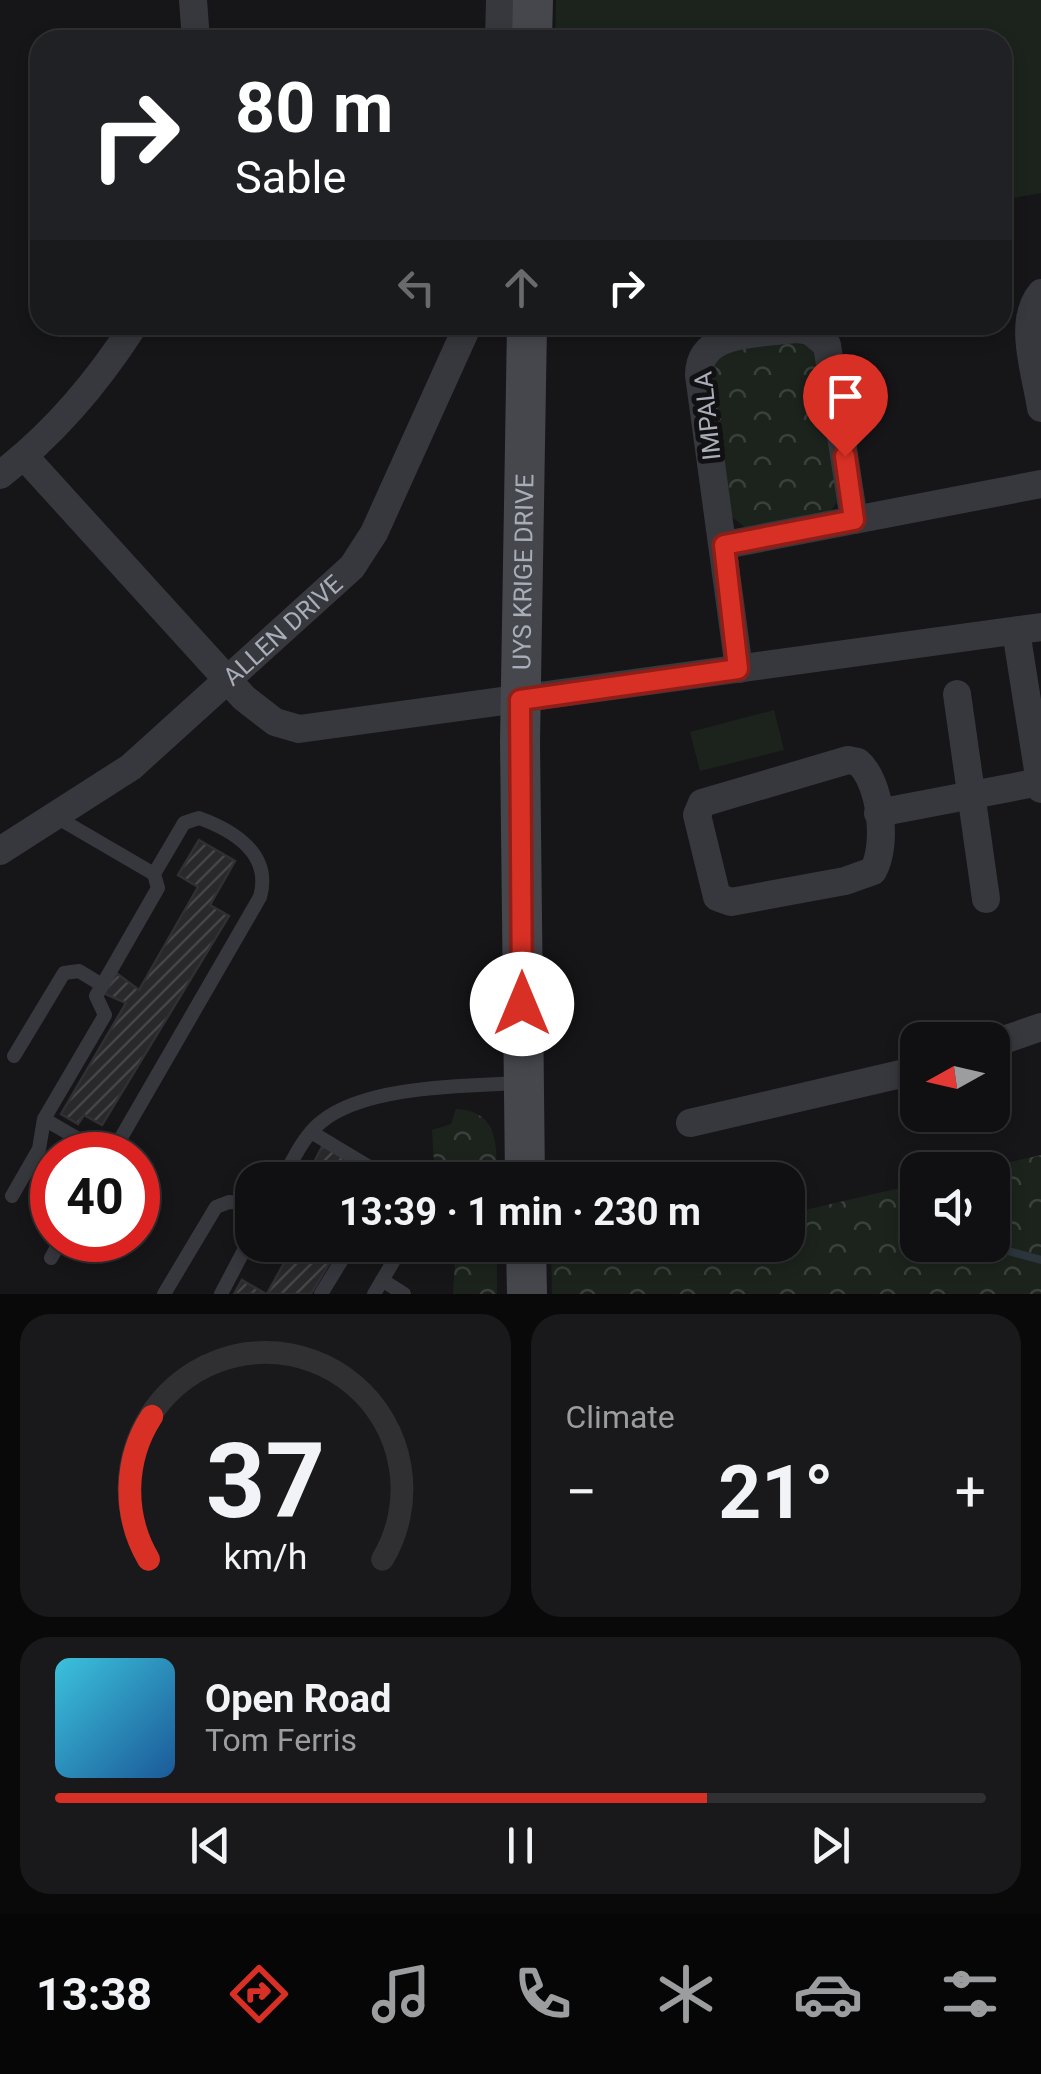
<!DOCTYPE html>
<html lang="en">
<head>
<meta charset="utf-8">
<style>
	:root { --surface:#101012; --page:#19191b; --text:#f1f3f6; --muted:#9c9d9f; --line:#303032; --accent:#d93025 }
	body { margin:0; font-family:Roboto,sans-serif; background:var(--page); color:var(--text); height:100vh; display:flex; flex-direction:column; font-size:38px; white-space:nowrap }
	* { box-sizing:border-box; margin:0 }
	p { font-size:32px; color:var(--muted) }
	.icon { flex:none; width:55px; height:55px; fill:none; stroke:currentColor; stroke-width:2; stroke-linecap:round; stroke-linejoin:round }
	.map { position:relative; height:1294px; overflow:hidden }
	.sheet { display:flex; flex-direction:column; gap:20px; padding:20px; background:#09090a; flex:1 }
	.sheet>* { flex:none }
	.guide { position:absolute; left:30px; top:30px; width:982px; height:305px; border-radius:30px; box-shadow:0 5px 15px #0003,0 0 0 2px var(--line); background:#202124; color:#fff; overflow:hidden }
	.needle { width:65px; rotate:262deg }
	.tools { position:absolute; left:900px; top:1022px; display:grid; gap:20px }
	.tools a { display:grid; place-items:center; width:110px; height:110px; border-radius:20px; background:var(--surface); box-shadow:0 5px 15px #0003,0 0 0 2px var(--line); font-size:50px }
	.speed { position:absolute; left:30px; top:1132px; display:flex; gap:20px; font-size:50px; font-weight:700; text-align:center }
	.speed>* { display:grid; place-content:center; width:130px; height:130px; border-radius:50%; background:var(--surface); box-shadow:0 5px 15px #0003,0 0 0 2px var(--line); line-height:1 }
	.speed .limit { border:15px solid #d22; background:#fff; color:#111 }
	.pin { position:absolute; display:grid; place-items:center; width:85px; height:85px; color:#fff; margin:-102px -42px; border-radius:50% 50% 50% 0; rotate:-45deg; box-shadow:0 0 10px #0007 }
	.pin .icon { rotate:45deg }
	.me { position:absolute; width:110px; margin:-55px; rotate:0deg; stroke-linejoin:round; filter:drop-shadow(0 0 8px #0008) }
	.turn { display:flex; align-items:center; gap:35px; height:210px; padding:0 40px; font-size:45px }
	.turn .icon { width:130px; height:130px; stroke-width:2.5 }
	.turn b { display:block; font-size:70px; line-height:85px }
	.lanes { display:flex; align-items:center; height:95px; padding:0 40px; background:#0003; justify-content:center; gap:50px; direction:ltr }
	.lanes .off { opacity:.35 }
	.big { font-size:75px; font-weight:700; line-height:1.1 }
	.sheet .tile { flex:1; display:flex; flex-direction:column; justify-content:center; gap:15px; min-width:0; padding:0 35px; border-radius:30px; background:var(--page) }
	.sheet .dial { align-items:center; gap:0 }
	.dial svg { height:260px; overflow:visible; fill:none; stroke:var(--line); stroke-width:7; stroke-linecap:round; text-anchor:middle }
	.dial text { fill:var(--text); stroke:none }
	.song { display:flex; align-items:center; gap:30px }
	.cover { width:120px; height:120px; border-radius:15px; background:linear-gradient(135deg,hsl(190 70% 55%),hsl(210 70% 35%)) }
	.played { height:10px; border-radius:5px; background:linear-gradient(90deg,var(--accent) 70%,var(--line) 70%) }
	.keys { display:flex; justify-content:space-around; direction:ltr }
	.heat { display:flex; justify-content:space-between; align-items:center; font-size:55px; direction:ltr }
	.sheet .tiles { flex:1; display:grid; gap:20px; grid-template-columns:1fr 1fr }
	.tile:last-child { grid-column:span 2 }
	.trip { position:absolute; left:235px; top:1162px; width:570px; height:100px; border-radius:30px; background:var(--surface); box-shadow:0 5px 15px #0003,0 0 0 2px var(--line); font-weight:700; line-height:100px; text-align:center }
	.menu { display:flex; height:160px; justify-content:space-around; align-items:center; background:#060607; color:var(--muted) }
	.menu .icon { width:70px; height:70px }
	.menu .on { color:var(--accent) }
	.menu b { font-size:45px; color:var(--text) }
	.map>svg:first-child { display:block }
</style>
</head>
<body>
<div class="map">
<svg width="1041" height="1294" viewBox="0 0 1041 1294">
	<defs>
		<pattern id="park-crowns" width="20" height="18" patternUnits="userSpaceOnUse" patternTransform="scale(2.5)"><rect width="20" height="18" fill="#1c231d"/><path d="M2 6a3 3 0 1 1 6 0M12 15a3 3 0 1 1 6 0" fill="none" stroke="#3a403c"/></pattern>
		<pattern id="building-hatch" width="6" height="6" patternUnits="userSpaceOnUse" patternTransform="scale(2.5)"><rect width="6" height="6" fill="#29292c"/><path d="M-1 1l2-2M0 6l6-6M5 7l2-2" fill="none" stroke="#454548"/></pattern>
	</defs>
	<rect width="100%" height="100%" fill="#161618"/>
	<path fill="url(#park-crowns)" d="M794 339 816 348 838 501 829 513 745 527 732 517 711 364 722 352Z
		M456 1109C500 1111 496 1146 497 1180H435L432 1130 451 1124Z
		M1041 1155V1294H552L551 1245H593L594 1260 664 1245H788V1214L917 1184 918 1245H992V1170H976Z
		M456 1245H497V1294H453Z"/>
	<path fill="#1c231d" d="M556 0H1041V193L1003 200 1002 40H555Z
		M774 710 784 750 700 771 690 732Z"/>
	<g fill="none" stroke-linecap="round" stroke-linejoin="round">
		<path stroke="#2c353c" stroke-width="8" d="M986 1245 1041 1260"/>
	</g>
	<path fill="url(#building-hatch)" stroke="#303034" stroke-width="2.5" d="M199 840 235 861 210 905 229 916 102 1125 84 1115 78 1124 61 1114 126 1003 103 993 115 972 139 990 198 887 178 875Z
		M324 1143 361 1164 353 1180H305Z
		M294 1245H340L311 1294H267Z
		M242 1280 266 1294H234Z"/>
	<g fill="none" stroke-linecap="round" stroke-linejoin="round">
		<path stroke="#37383d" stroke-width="14" d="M58 818 154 874 184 823 199 818C235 831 272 855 260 897L111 1155
			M14 1056 64 973 79 971 102 985
			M44 1119 106 1155
			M311 1132 391 1180
			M282 1180C293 1160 303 1137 320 1123 364 1085 467 1086 522 1083
			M12 1196 39 1149 44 1119 105 1015 96 996 158 888 154 874
			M51 1258 61 1240
			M382 1280 404 1294
			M164 1294 216 1207 229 1202 252 1204
			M221 1294 252 1235
			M321 1294 351 1245
			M374 1294 403 1245"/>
		<g stroke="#37383d" stroke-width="28">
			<path d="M193 0 196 40"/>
			<path d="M499 40 500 0"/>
			<path d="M1041 293C1017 321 1036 374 1041 408"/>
			<path d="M24 456 244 698 275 722 299 729 1041 627"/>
			<path d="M0 475C55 433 97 383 134 325"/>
			<path d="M725 545 1041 484"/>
			<path d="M1016 631 1041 789"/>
			<path d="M739 669 699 375C699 329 763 334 796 329L810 331 827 345 854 520"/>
			<path d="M957 694 986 899"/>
			<path d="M848 760 858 762C881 782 888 845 873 871L845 881 731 902 717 897 697 815 702 803Z"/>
			<path d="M878 813 1040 782"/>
			<path id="s1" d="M0 851 131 767 352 567 374 533 468 325"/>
			<path d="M992 1044 1041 1027"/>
			<path d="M690 1123 918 1070"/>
		</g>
		<g stroke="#45474d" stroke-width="40">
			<path d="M532 40 533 0"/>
			<path id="s2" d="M525 1180 520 742 527 325"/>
			<path d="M526 1245 527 1294"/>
		</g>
	</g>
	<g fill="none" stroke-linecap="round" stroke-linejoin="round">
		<g stroke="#8d1f18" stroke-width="25">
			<path id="route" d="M522 1004 520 700 738 669 724 545 854 520 845 456"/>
		</g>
		<use href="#route" stroke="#d93025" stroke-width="18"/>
	</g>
	<g text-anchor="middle" stroke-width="10" stroke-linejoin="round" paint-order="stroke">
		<g font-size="25" fill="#a8adb8" stroke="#111113">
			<text transform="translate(707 416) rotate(-96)" y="9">IMPALA</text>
			<text dy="9" stroke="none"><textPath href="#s2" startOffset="608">UYS KRIGE DRIVE</textPath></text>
			<text dy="9" stroke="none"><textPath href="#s1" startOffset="360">ALLEN DRIVE</textPath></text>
		</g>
	</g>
</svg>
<div class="tools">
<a><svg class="needle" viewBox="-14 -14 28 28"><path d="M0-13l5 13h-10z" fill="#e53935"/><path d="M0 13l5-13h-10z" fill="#9c9d9f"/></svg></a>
<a><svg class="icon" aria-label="sound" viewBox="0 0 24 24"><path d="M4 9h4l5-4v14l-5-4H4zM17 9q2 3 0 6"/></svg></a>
</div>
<div class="speed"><div class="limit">40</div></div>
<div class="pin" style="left:845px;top:456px;background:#d93025"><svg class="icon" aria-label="arrive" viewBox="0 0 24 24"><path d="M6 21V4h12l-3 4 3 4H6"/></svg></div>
<svg class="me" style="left:522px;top:1004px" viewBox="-20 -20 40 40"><circle r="19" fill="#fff"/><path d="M0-13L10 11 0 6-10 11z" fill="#d93025"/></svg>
<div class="trip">13:39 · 1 min · 230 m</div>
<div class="guide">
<div class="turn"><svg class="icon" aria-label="right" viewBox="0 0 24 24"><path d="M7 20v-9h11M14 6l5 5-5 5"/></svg><div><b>80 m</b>Sable</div></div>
<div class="lanes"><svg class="icon off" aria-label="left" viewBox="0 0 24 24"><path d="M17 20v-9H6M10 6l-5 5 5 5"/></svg><svg class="icon off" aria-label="ahead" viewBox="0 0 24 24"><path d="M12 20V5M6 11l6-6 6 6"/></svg><svg class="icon" aria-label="right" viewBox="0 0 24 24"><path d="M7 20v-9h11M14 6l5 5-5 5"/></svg></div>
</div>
</div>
<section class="sheet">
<div class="tiles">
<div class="tile dial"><svg viewBox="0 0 100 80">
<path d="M14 69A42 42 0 1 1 86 69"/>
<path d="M14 69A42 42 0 0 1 15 25" stroke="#d93025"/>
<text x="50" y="56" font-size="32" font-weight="700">37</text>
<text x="50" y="72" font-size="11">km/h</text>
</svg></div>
<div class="tile"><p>Climate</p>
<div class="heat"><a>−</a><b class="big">21°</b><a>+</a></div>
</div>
<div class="tile">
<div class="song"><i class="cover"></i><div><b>Open Road</b><p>Tom Ferris</p></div></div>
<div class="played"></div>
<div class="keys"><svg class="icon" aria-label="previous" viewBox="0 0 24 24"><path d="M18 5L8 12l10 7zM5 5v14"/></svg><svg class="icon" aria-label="pause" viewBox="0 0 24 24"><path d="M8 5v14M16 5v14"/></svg><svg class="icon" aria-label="next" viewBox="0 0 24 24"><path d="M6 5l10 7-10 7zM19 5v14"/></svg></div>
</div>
</div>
</section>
<nav class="menu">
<b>13:38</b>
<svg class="icon on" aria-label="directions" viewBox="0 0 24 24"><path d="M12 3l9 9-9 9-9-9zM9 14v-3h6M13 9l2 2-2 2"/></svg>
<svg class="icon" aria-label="music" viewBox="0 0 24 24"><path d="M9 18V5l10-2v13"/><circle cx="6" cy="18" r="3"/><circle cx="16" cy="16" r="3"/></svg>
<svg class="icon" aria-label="phone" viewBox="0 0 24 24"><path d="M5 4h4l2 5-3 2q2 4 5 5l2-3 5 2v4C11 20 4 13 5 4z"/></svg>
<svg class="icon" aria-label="climate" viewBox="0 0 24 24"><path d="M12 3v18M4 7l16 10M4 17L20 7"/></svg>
<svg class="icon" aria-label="car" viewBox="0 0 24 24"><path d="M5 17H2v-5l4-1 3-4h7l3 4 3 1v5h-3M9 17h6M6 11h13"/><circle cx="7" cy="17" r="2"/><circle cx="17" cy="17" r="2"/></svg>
<svg class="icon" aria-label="filters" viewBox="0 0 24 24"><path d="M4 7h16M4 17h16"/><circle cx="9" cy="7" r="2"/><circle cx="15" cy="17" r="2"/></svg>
</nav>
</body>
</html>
